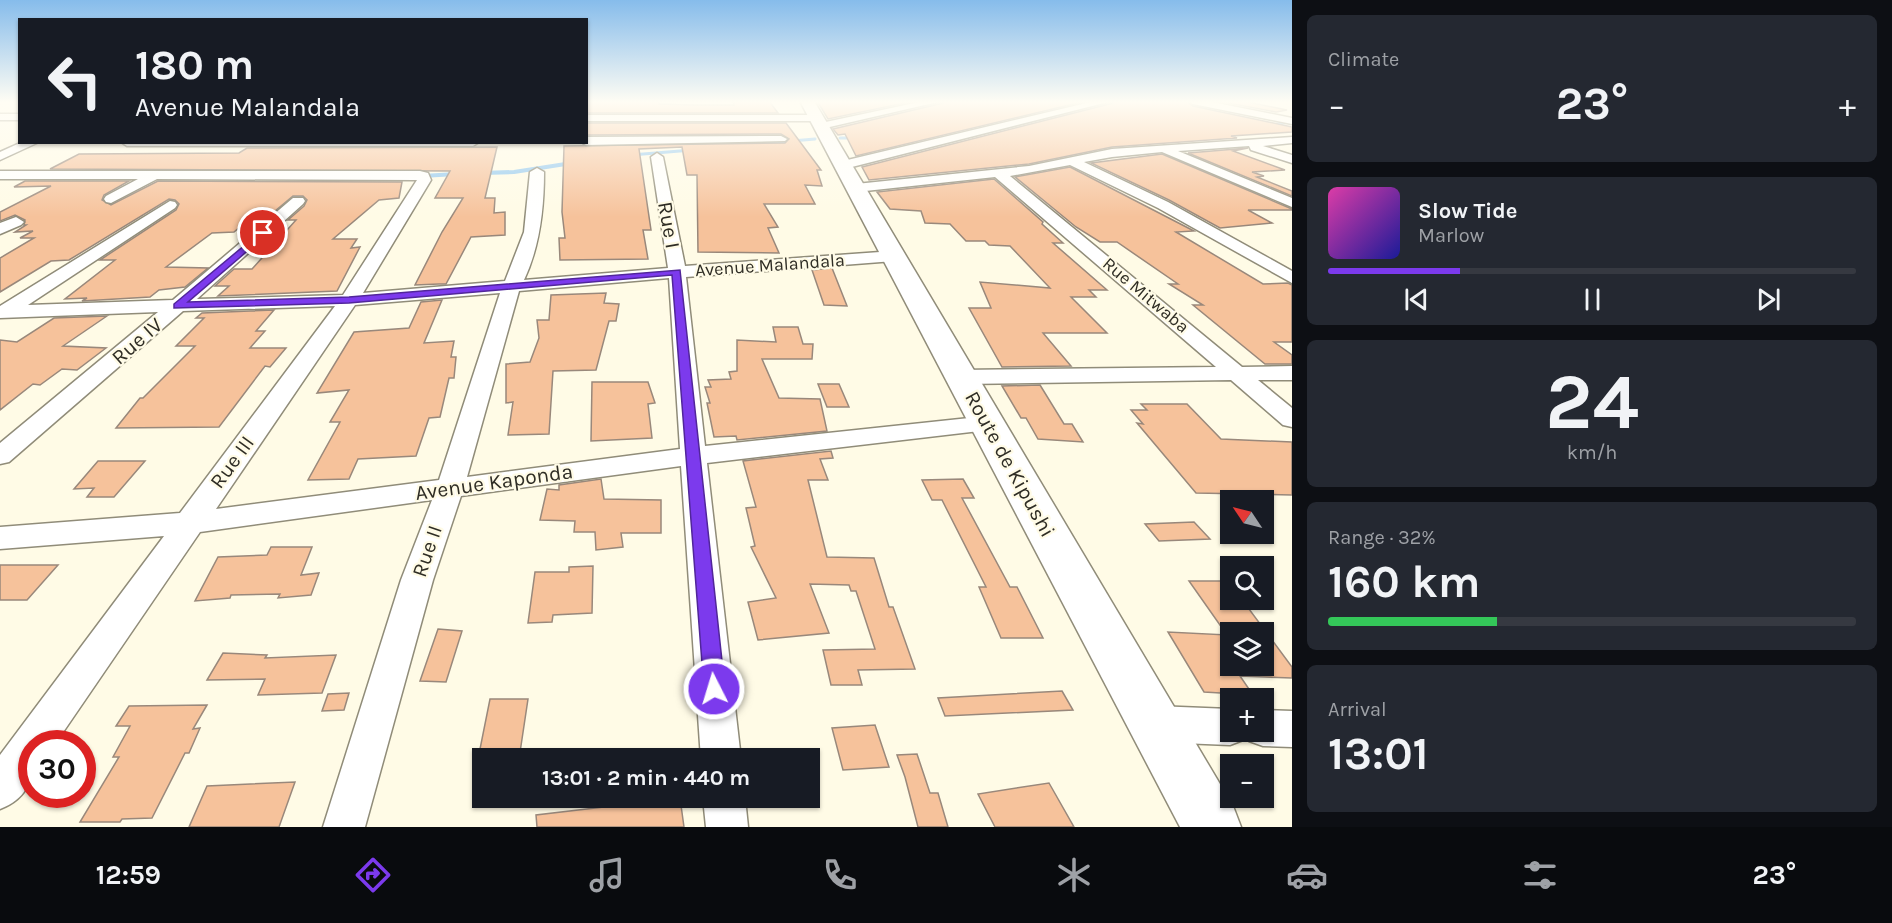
<!DOCTYPE html>
<html lang="en">
<head>
<meta charset="utf-8">
<style>
	:root { --surface:#171b24; --page:#242831; --text:#f1f3f6; --muted:#9ea1a6; --line:#363941; --accent:#7c3aed }
	body { margin:0; font-family:Karla,sans-serif; background:var(--page); color:var(--text); height:100vh; display:flex; flex-direction:column; font-size:22px; white-space:nowrap }
	* { box-sizing:border-box; margin:0 }
	p { font-size:20px; color:var(--muted) }
	.icon { flex:none; width:33px; height:33px; fill:none; stroke:currentColor; stroke-width:2; stroke-linecap:round; stroke-linejoin:round }
	.map { position:relative; flex:1; overflow:hidden }
	.drawer { display:flex; flex-direction:column; gap:15px; padding:15px; background:#0d0f14; width:600px }
	.drawer>* { flex:none }
	.banner { position:absolute; left:18px; top:18px; width:570px; height:126px; border-radius:0px; box-shadow:0 2px 4px #0004; background:#171b24; color:var(--text); overflow:hidden }
	.needle { width:39px; rotate:305deg }
	.buttons { position:absolute; left:1220px; top:490px; display:grid; gap:12px }
	.buttons a { display:grid; place-items:center; width:54px; height:54px; border-radius:0px; background:var(--surface); box-shadow:0 2px 4px #0004; font-size:30px }
	.speed { position:absolute; left:18px; top:730px; display:flex; gap:12px; font-size:30px; font-weight:700; text-align:center }
	.speed>* { display:grid; place-content:center; width:78px; height:78px; border-radius:50%; background:var(--surface); box-shadow:0 2px 4px #0004; line-height:1 }
	.speed .limit { border:9px solid #d22; background:#fff; color:#111 }
	.pin { position:absolute; display:grid; place-items:center; width:51px; height:51px; color:#fff; margin:-26px; border:3px solid #fff; border-radius:50%; box-shadow:0 2px 6px #0007 }
	.me { position:absolute; width:66px; margin:-33px; rotate:355deg; stroke-linejoin:round; filter:drop-shadow(0 0 4px #0008) }
	.turn { display:flex; align-items:center; gap:21px; height:126px; padding:0 18px; font-size:27px }
	.turn .icon { width:78px; height:78px; stroke-width:2.5 }
	.turn b { display:block; font-size:42px; line-height:51px }
	.big { font-size:45px; font-weight:700; line-height:1.1 }
	.drawer .widget { flex:1; display:flex; flex-direction:column; justify-content:center; gap:9px; min-width:0; padding:0 21px; border-radius:9px; background:var(--page) }
	.drawer .dial { align-items:center; gap:0 }
	.dial b { font-size:78px; line-height:1 }
	.song { display:flex; align-items:center; gap:18px }
	.cover { width:72px; height:72px; border-radius:9px; background:linear-gradient(135deg,hsl(320 70% 55%),hsl(240 70% 35%)) }
	.played { height:6px; border-radius:3px; background:linear-gradient(90deg,var(--accent) 25%,var(--line) 25%) }
	.keys { display:flex; justify-content:space-around; direction:ltr }
	.heat { display:flex; justify-content:space-between; align-items:center; font-size:33px; direction:ltr }
	.charge { height:9px; border-radius:4px; background:linear-gradient(90deg,#34c759 32%,var(--line) 0) }
	.trip { position:absolute; left:472px; top:748px; width:348px; height:60px; border-radius:0px; background:var(--surface); box-shadow:0 2px 4px #0004; font-weight:700; line-height:60px; text-align:center }
	.tab-bar { display:flex; height:96px; justify-content:space-around; align-items:center; background:#090b0e; color:var(--muted) }
	.tab-bar .icon { width:42px; height:42px }
	.tab-bar .current { color:var(--accent) }
	.tab-bar b { font-size:27px; color:var(--text) }
	main { display:flex; flex:1; min-height:0 }
	.map>svg:first-child { display:block }
</style>
</head>
<body>
<main>
<div class="map">
<svg width="1292" height="827" viewBox="0 0 1292 827">
	<rect width="100%" height="100%" fill="#fffbe6"/>
	<g fill="none" stroke-linecap="round" stroke-linejoin="round">
		<path stroke="#94c9f0" stroke-width="3" d="M1272 125 1290 122
			M840 138H855
			M756 144 815 139
			M631 155 692 150"/>
		<path stroke="#94c9f0" stroke-width="4" d="M482 173 514 172 572 163
			M422 176 456 174
			M283 198 304 197 309 193"/>
	</g>
	<path fill="#f6c29b" stroke="#99887b" stroke-width="1.5" fill-rule="evenodd" d="M594 101H659V104L694 105H734L733 101H769L778 113H586V102Z
		M817 101H914L828 119Z
		M944 101H1086L856 156 845 134 838 135 833 129 943 103Z
		M1114 101H1186L1193 106 1292 127V132L1231 136 1237 138 1112 147 1029 164 869 180 862 167 1113 103Z
		M1218 101H1243L1287 110 1276 112Z
		M586 123H786L821 170H817L822 186 805 185 815 204H764L778 227 768 228 779 253 698 252 697 175H687L682 147 639 149 651 230H643L648 259 560 260 559 238H565L562 212 564 146 785 143 789 139 781 134 586 135Z
		M497 147 485 198H495L494 213 505 212V235L471 237 446 284H439L415 285 442 232 463 198H435L450 171 50 169 79 154 239 153 247 148Z
		M1248 148 1233 151 1285 170 1252 172 1264 176 1257 177 1292 191V196L1188 153Z
		M1162 154 1292 209V210H1248L1272 223 1220 228 1169 200 1091 163Z
		M1070 167 1194 231 1176 232 1263 284 1288 283 1292 285V342H1274L1292 355V364H1265L1193 305H1203L1169 284H1178L1117 242H1100L1076 227 1015 177Z
		M994 179 1043 222 1042 224 1063 243H1053L1107 290H1089L1096 297H1071L1107 333H1043L1071 366 1002 367 969 308H991L980 282 1050 288 1010 246 989 245 985 241H966L950 224 925 223 921 211 890 209 877 192Z
		M25 181H129L104 195 102 200 111 205 158 181 402 182 399 198 379 200 333 239H357L351 248 360 247 337 291 218 296 229 286H215L234 269H252L296 220H288L304 206 307 200 303 196H293L263 221 246 222 234 232 212 233 166 267 208 268 185 287 159 290 150 297 82 301 87 298 65 299 115 260H100L176 210 179 204 175 200 169 199 69 260 51 261 0 292V258L34 238H20L33 231 15 232 26 225H24L25 220 15 215 0 221V212L51 186 14 187Z
		M832 268 847 306 824 305 812 270Z
		M606 293 604 303 619 304 616 321H609L596 370 553 371 549 434 508 435 513 402 506 403V364L530 362 539 338 537 320H549L551 295Z
		M442 300 424 343 454 341 451 357H456L454 378H449L440 417 429 418 416 456 358 459 349 479 308 480 340 422H330L349 390 317 393 354 332 409 328 421 302Z
		M274 310 256 331H265L250 348H286L270 367 265 366 219 427 116 428 140 398H143L195 346H176L204 318H196L202 313Z
		M107 316 63 346 106 348 77 370 62 369 40 385 33 384 0 410V340L17 342 54 318Z
		M773 327H798L803 344H813L812 359H762L779 398 820 399 827 431 737 440 736 436 714 437 707 403H710L705 387H711L708 380 731 379 729 372 737 371V340L776 342Z
		M592 382H648L655 403 648 404 652 438 591 441Z
		M818 384H839L849 407H827Z
		M1040 385 1064 424H1072L1083 442 1038 439 1026 418H1021L1002 386Z
		M1141 404H1187L1221 439 1292 442V495L1196 493 1137 423 1143 424 1131 410H1147Z
		M831 451 833 458 820 459 828 480H808L827 557 874 558 889 607H893L915 669 858 670 862 685H831L823 650 875 649 856 591H851L849 585 810 584 829 633 758 640 748 602 776 598 751 547 755 546 746 508 756 507 743 461Z
		M98 461H145L114 497H87L94 488 74 489Z
		M601 479 604 499 661 500V533H621L623 547 596 550 595 532H574L575 521 540 520 547 489 559 490V485Z
		M963 479 974 498H962L1010 587H1017L1043 638H1001L979 587H986L942 500H932L922 480Z
		M1194 522 1210 539 1159 541 1145 524Z
		M271 547H312L301 575 319 573 311 595 278 598 280 594 231 595 230 598 195 601 218 557 267 555Z
		M0 565H58L27 600H0Z
		M593 566 592 613 553 615 552 622 528 623 535 572H569V567Z
		M1189 581H1230V609H1249L1292 667V678L1240 676 1253 695 1204 692 1168 632 1227 635ZM1230 633H1263V666H1230Z
		M438 629 462 631 446 682 420 681Z
		M223 653 267 655 265 658 336 655 322 693 258 695 265 679 207 680Z
		M1062 691 1073 710 945 716 938 698Z
		M349 693 344 710 322 711 328 694Z
		M490 699H528L519 759H478Z
		M207 705 193 729 200 728 189 753H185L152 818 122 819 120 822H80L119 757H113L130 726H116L129 706Z
		M875 725 889 767 843 770 832 728Z
		M917 754 930 793H938L948 827H918L905 777 897 755Z
		M295 782 279 827H189L207 786Z
		M1049 783 1074 827H995L978 794Z
		M680 798 684 827H537L536 815Z"/>
	<g fill="none" stroke-linecap="round" stroke-linejoin="round">
		<g stroke="#908c79" stroke-width="3">
			<path id="street" d="M924 101H942L821 129 815 126 821 123Z
				M1095 101H1112L844 169 838 165 839 162Z
				M1188 101H1207L1292 118V124L1193 104Z
				M0 114H20V120H0Z
				M586 115H816L821 118 816 121H586Z
				M781 136 787 139 785 141 586 145 581 142H586V137Z
				M1292 137V143L1263 146 1292 155V163L1251 150 1249 146 1178 151 1292 198V207L1162 152 1112 157 1084 162 1168 202 1292 271V283L1158 208 1070 165 1010 176 1242 367 1292 366V380H1258L1292 408V427L1283 425 1231 380 962 384 954 382 951 377 954 372 962 370 1216 367 995 177 856 192 849 188 856 184 1029 166 1112 149Z
				M22 142H39L0 160V152Z
				M121 142H479L473 146H127Z
				M657 153 663 157 685 266 894 251 902 256 894 261 686 277 705 446 988 416 997 418 1000 423 997 428 988 430 707 463 741 759H701L681 466 461 496 433 580 365 827H323L401 580 432 500 200 532 55 744H32C32 775 33 796 0 809V755L164 536 0 549V527L180 513 335 306 183 311 9 462 0 464V443L158 312 0 318V306L170 201 175 202 177 205 175 208 28 305 173 300 293 198H303L305 201 303 204 197 299 343 295 417 180 157 179 111 203 106 202 104 199 106 196 138 179H0V171H420L428 173 431 180 363 293 505 281 524 232 530 172 537 168 544 172C544 209 540 246 524 280L668 268 651 157ZM669 278 680 449 467 477 519 291ZM500 293 439 480 216 509 355 305Z
				M16 217 24 222 21 225 0 234V223Z
				M1156 706 1230 709V732H1263V710L1292 711V747L1263 746 1249 741 1246 734 1243 740 1230 745 1156 742 1143 737 1137 724 1143 711Z
				M703 798H745L748 827H706Z"/>
		</g>
		<g stroke="#908c79" stroke-width="3">
			<path id="highway" d="M800 101H814L1233 806 1241 827H1180Z"/>
		</g>
		<use href="#street" fill="#fff" fill-rule="evenodd"/>
		<use href="#highway" fill="#fff" fill-rule="evenodd"/>
	</g>
	<linearGradient id="sky" x2="0" y2="1"><stop stop-color="#86bceb"/><stop offset="0.47" stop-color="#fffdf4"/><stop offset="1" stop-color="#fffdf4" stop-opacity="0"/></linearGradient>
	<rect width="1292" height="217" fill="url(#sky)"/>
	<path fill="#7c3aed" stroke="#51269a" stroke-width="1.5" d="M263 230 266 231V235L188 302 349 297 680 270 725 689 722 696 714 698 707 696 704 689 672 275 349 303 174 308V304Z"/>
	<g text-anchor="middle" stroke-width="4.5" stroke-linejoin="round" paint-order="stroke">
		<g font-size="18" fill="#2f2d25" stroke="#fffbe6">
			<text transform="translate(770 265) rotate(-4)" y="6">Avenue Malandala</text>
			<text transform="translate(1146 295) rotate(40)" y="6">Rue Mitwaba</text>
		</g>
		<g font-size="21" fill="#2f2d25" stroke="#fffbe6">
			<text transform="translate(669 225) rotate(80)" y="7">Rue I</text>
			<text transform="translate(137 341) rotate(-41)" y="7">Rue IV</text>
			<text transform="translate(232 462) rotate(-54)" y="7">Rue III</text>
			<text transform="translate(1010 464) rotate(61)" y="7">Route de Kipushi</text>
			<text transform="translate(494 482) rotate(-8)" y="7">Avenue Kaponda</text>
			<text transform="translate(427 551) rotate(-71)" y="7">Rue II</text>
		</g>
	</g>
</svg>
<div class="buttons">
<a><svg class="needle" viewBox="-14 -14 28 28"><path d="M0-13l5 13h-10z" fill="#e53935"/><path d="M0 13l5-13h-10z" fill="#9ea1a6"/></svg></a>
<a><svg class="icon" aria-label="search" viewBox="0 0 24 24"><circle cx="10" cy="10" r="6"/><path d="M15 15l6 6"/></svg></a>
<a><svg class="icon" aria-label="layers" viewBox="0 0 24 24"><path d="M12 4l9 5-9 5-9-5zM3 14l9 5 9-5"/></svg></a>
<a>+</a>
<a>−</a>
</div>
<div class="speed"><div class="limit">30</div></div>
<div class="pin" style="left:263px;top:233px;background:#d93025"><svg class="icon" aria-label="arrive" viewBox="0 0 24 24"><path d="M6 21V4h12l-3 4 3 4H6"/></svg></div>
<svg class="me" style="left:714px;top:689px" viewBox="-20 -20 40 40"><circle r="17" fill="#7c3aed" stroke="#fff" stroke-width="3"/><path d="M0-11L8 9 0 5-8 9z" fill="#fff"/></svg>
<div class="trip">13:01 · 2 min · 440 m</div>
<div class="banner">
<div class="turn"><svg class="icon" aria-label="left" viewBox="0 0 24 24"><path d="M17 20v-9H6M10 6l-5 5 5 5"/></svg><div><b>180 m</b>Avenue Malandala</div></div>
</div>
</div>
<section class="drawer">
<div class="widget"><p>Climate</p>
<div class="heat"><a>−</a><b class="big">23°</b><a>+</a></div>
</div>
<div class="widget">
<div class="song"><i class="cover"></i><div><b>Slow Tide</b><p>Marlow</p></div></div>
<div class="played"></div>
<div class="keys"><svg class="icon" aria-label="previous" viewBox="0 0 24 24"><path d="M18 5L8 12l10 7zM5 5v14"/></svg><svg class="icon" aria-label="pause" viewBox="0 0 24 24"><path d="M8 5v14M16 5v14"/></svg><svg class="icon" aria-label="next" viewBox="0 0 24 24"><path d="M6 5l10 7-10 7zM19 5v14"/></svg></div>
</div>
<div class="widget dial"><b>24</b><p>km/h</p></div>
<div class="widget"><p>Range · 32%</p><b class="big">160 km</b><div class="charge"></div></div>
<div class="widget"><p>Arrival</p><b class="big">13:01</b></div>
</section>
</main>
<nav class="tab-bar">
<b>12:59</b>
<svg class="icon current" aria-label="directions" viewBox="0 0 24 24"><path d="M12 3l9 9-9 9-9-9zM9 14v-3h6M13 9l2 2-2 2"/></svg>
<svg class="icon" aria-label="music" viewBox="0 0 24 24"><path d="M9 18V5l10-2v13"/><circle cx="6" cy="18" r="3"/><circle cx="16" cy="16" r="3"/></svg>
<svg class="icon" aria-label="phone" viewBox="0 0 24 24"><path d="M5 4h4l2 5-3 2q2 4 5 5l2-3 5 2v4C11 20 4 13 5 4z"/></svg>
<svg class="icon" aria-label="climate" viewBox="0 0 24 24"><path d="M12 3v18M4 7l16 10M4 17L20 7"/></svg>
<svg class="icon" aria-label="car" viewBox="0 0 24 24"><path d="M5 17H2v-5l4-1 3-4h7l3 4 3 1v5h-3M9 17h6M6 11h13"/><circle cx="7" cy="17" r="2"/><circle cx="17" cy="17" r="2"/></svg>
<svg class="icon" aria-label="filters" viewBox="0 0 24 24"><path d="M4 7h16M4 17h16"/><circle cx="9" cy="7" r="2"/><circle cx="15" cy="17" r="2"/></svg>
<b>23°</b>
</nav>
</body>
</html>
